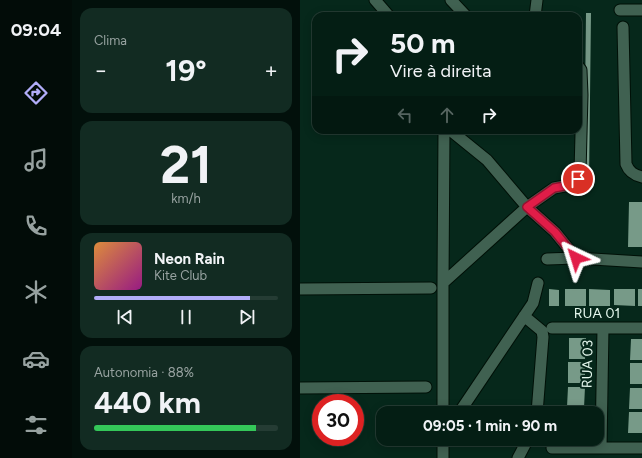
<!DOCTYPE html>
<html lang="pt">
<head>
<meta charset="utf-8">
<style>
	:root { --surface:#041e14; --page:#122b22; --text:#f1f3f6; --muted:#97a2a0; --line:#253c34; --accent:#b2adf9 }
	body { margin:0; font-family:Figtree,sans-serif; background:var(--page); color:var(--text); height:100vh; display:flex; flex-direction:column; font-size:15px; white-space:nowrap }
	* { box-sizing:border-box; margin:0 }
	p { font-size:13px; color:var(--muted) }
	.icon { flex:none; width:22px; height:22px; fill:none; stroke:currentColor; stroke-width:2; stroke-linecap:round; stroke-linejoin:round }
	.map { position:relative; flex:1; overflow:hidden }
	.panel { display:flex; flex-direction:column; gap:8px; padding:8px; background:#02100b; width:228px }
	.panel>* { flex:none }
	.top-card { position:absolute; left:12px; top:12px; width:270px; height:122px; border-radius:12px; box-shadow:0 2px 10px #0003,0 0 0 1px var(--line); background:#041e14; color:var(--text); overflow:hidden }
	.speed { position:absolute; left:12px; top:394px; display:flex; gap:8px; font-size:20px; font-weight:700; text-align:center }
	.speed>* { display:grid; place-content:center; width:52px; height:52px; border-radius:50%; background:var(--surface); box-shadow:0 2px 10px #0003,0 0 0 1px var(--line); line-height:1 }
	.speed .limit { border:6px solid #d22; background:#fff; color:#111 }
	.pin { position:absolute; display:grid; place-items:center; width:34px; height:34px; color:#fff; margin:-17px; border:2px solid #fff; border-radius:50%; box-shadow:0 1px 4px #0007 }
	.me { position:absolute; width:44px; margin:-22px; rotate:319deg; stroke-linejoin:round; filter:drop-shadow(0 0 3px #0008) }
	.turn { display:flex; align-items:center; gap:14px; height:84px; padding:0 12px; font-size:18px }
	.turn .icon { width:52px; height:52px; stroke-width:2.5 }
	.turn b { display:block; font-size:28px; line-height:34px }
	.lanes { display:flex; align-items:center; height:38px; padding:0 12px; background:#0003; justify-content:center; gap:20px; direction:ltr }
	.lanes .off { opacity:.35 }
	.big { font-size:30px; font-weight:700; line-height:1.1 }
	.panel .card { flex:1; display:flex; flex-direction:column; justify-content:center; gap:6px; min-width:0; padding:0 14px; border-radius:12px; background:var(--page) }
	.panel .dial { align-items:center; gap:0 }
	.dial b { font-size:52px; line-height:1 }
	.song { display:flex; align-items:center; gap:12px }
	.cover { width:48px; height:48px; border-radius:6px; background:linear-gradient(135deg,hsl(30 70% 55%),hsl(310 70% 35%)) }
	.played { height:4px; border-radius:2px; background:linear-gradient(90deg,var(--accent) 85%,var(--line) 85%) }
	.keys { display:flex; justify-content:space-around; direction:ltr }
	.heat { display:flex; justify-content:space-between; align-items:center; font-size:22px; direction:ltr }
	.charge { height:6px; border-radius:3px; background:linear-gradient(90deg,#34c759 88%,var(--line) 0) }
	.trip { position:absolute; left:76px; top:406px; width:228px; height:40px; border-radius:12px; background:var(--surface); box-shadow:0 2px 10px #0003,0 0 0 1px var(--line); font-weight:700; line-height:40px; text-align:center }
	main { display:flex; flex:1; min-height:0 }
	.dock { display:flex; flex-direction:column; width:72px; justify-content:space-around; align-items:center; background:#020c08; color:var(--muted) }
	.dock .icon { width:28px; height:28px }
	.dock .selected { color:var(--accent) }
	.dock b { font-size:18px; color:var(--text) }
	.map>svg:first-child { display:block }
</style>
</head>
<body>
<main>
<nav class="dock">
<b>09:04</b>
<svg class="icon selected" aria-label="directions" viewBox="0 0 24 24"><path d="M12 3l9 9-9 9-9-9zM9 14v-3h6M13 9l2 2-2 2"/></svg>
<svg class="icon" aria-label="music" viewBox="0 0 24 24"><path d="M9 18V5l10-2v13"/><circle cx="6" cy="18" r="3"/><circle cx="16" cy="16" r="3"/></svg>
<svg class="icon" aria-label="phone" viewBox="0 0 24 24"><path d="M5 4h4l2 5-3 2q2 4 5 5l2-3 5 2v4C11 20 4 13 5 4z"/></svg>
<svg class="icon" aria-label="climate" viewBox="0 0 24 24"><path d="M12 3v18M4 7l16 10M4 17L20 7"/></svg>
<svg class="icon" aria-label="car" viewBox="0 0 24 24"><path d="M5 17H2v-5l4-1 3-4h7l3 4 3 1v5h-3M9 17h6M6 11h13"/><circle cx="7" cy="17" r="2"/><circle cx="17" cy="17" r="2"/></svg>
<svg class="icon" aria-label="filters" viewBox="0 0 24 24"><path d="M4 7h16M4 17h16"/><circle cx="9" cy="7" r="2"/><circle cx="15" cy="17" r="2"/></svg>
</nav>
<section class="panel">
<div class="card"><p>Clima</p>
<div class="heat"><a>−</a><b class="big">19°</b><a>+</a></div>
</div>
<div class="card dial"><b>21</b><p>km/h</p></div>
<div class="card">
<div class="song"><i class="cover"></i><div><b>Neon Rain</b><p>Kite Club</p></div></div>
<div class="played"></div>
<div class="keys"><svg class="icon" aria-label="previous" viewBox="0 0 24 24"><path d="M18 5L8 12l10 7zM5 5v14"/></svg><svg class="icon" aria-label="pause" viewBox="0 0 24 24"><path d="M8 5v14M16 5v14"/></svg><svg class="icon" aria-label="next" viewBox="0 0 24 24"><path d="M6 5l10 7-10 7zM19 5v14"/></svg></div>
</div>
<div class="card"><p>Autonomia · 88%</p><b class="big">440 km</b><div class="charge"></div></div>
</section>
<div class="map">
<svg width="342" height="458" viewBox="0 0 342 458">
	<rect width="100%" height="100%" fill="#06281b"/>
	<path fill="#779a88" d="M286 13H291L289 183H284Z
		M329 202H342V247H328Z
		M249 289 259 290V306H249Z
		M265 289H286V306H265Z
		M289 289 310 290V306H289Z
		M314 289H335V306L314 305Z
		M338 289H342V306H338Z
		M269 338H286L285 359H269Z
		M331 339H342V360H330Z
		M268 362H285V383H268Z
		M330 363H342V384H330Z
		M268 387H285L284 408 267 407Z
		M330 388H342V409H329Z
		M268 411H284V413H268Z
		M329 412H342V433H328Z"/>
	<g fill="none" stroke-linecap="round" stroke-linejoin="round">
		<g stroke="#001007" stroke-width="13">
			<path id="minor" d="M75 0 89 16
				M151 0 166 16
				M320 10H342
				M235 16 237 0
				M323 27 326 164C329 172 334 175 342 177
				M150 130 187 160 227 207 255 232 276 258
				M247 259 276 258 342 262
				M143 283 227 207 254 188 275 184 279 179 280 173 282 95 281 70 278 66
				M0 289 131 288
				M224 316 242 331 243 337 237 413
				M252 328H342
				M0 388 126 387
				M143 413V283L144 130
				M159 413 233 303 238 283
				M252 448H342
				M301 448 303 328
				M143 458V439
				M218 458 228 439"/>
		</g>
		<use href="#minor" stroke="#406151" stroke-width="11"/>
	</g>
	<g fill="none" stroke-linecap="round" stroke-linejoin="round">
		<g stroke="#92132f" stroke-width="10">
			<path id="route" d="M276 258 255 232 227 207 254 188 275 184 278 179"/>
		</g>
		<use href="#route" stroke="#e11d48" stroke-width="7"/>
	</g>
	<g text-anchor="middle" stroke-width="4" stroke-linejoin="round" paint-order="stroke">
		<g font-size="14" fill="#e5f8ee" stroke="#06281b">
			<text x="297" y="318">RUA 01</text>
			<text transform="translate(287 364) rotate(-89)" y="5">RUA 03</text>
		</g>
	</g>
</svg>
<div class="speed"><div class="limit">30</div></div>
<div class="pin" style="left:278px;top:179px;background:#d93025"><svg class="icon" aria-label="arrive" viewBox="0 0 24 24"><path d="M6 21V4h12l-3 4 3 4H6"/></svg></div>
<svg class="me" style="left:276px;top:258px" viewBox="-20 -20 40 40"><path d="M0-17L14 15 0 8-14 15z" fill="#e11d48" stroke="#fff" stroke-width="4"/></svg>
<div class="trip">09:05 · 1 min · 90 m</div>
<div class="top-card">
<div class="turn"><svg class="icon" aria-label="right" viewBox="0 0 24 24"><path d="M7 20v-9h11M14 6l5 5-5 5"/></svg><div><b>50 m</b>Vire à direita</div></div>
<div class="lanes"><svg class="icon off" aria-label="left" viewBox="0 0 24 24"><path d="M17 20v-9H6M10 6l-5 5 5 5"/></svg><svg class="icon off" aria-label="ahead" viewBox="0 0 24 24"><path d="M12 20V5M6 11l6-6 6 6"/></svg><svg class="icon" aria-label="right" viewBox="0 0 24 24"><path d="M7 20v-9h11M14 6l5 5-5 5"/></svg></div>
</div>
</div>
</main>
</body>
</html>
